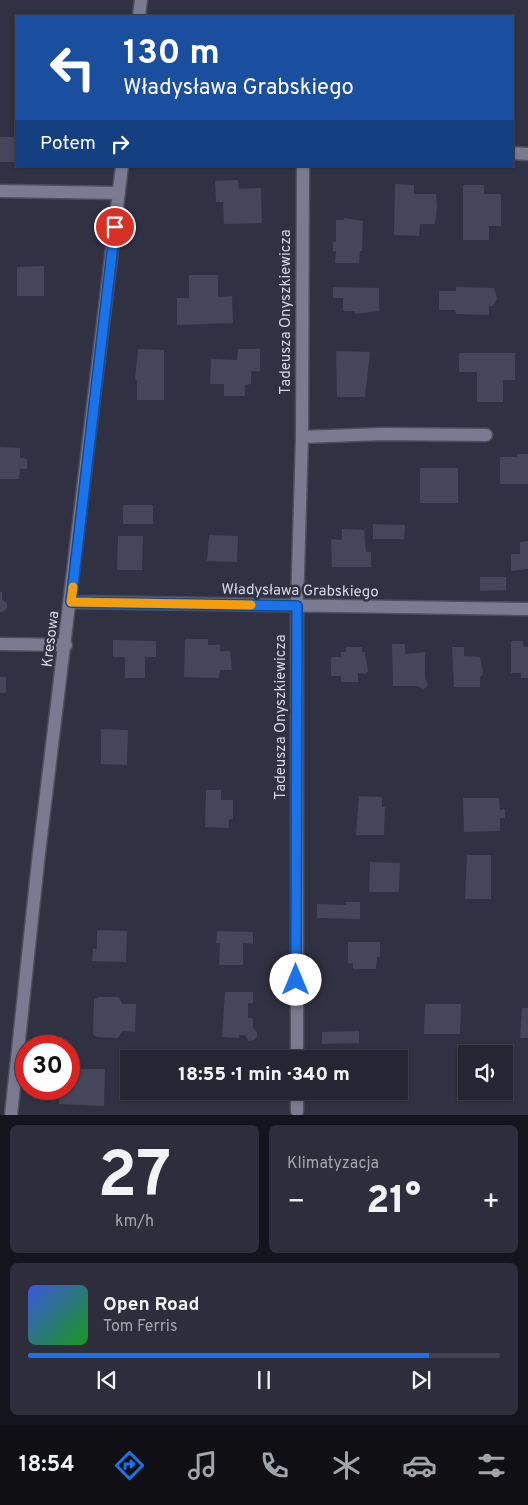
<!DOCTYPE html>
<html lang="pl">
<head>
<meta charset="utf-8">
<style>
	:root { --surface:#252533; --page:#2d2d3b; --text:#f1f3f6; --muted:#a3a5ac; --line:#42424e; --accent:#1a73e8 }
	body { margin:0; font-family:Overpass,sans-serif; background:var(--page); color:var(--text); height:100vh; display:flex; flex-direction:column; font-size:19px; white-space:nowrap }
	* { box-sizing:border-box; margin:0 }
	p { font-size:16px; color:var(--muted) }
	.icon { flex:none; width:28px; height:28px; fill:none; stroke:currentColor; stroke-width:2; stroke-linecap:round; stroke-linejoin:round }
	.map { position:relative; height:1115px; overflow:hidden }
	.details { display:flex; flex-direction:column; gap:10px; padding:10px; background:#14141c; flex:1 }
	.details>* { flex:none }
	.top-card { position:absolute; left:15px; top:15px; width:499px; height:152px; border-radius:0px; box-shadow:0 1px 4px #0004,0 0 0 1px var(--line); background:#1a4fa0; color:#fff; overflow:hidden }
	.buttons { position:absolute; left:458px; top:1045px; display:grid; gap:10px }
	.buttons a { display:grid; place-items:center; width:55px; height:55px; border-radius:0px; background:var(--surface); box-shadow:0 1px 4px #0004,0 0 0 1px var(--line); font-size:25px }
	.speed { position:absolute; left:15px; top:1035px; display:flex; gap:10px; font-size:25px; font-weight:700; text-align:center }
	.speed>* { display:grid; place-content:center; width:65px; height:65px; border-radius:50%; background:var(--surface); box-shadow:0 1px 4px #0004,0 0 0 1px var(--line); line-height:1 }
	.speed .limit { border:8px solid #d22; background:#fff; color:#111 }
	.pin { position:absolute; display:grid; place-items:center; width:42px; height:42px; color:#fff; margin:-21px; border:2px solid #fff; border-radius:50%; box-shadow:0 1px 5px #0007 }
	.me { position:absolute; width:55px; margin:-28px; rotate:0deg; stroke-linejoin:round; filter:drop-shadow(0 0 4px #0008) }
	.turn { display:flex; align-items:center; gap:18px; height:105px; padding:0 25px; font-size:22px }
	.turn .icon { width:65px; height:65px; stroke-width:2.5 }
	.turn b { display:block; font-size:35px; line-height:42px }
	.then { display:flex; align-items:center; height:48px; padding:0 25px; background:#0003; gap:10px; font-size:19px }
	.big { font-size:38px; font-weight:800; line-height:1.1 }
	.details .card { flex:1; display:flex; flex-direction:column; justify-content:center; gap:8px; min-width:0; padding:0 18px; border-radius:8px; background:var(--page) }
	.details .dial { align-items:center; gap:0 }
	.dial b { font-size:65px; line-height:1 }
	.song { display:flex; align-items:center; gap:15px }
	.cover { width:60px; height:60px; border-radius:8px; background:linear-gradient(135deg,hsl(230 70% 55%),hsl(120 70% 35%)) }
	.played { height:5px; border-radius:2px; background:linear-gradient(90deg,var(--accent) 85%,var(--line) 85%) }
	.keys { display:flex; justify-content:space-around; direction:ltr }
	.heat { display:flex; justify-content:space-between; align-items:center; font-size:28px; direction:ltr }
	.details .tiles { flex:1; display:grid; gap:10px; grid-template-columns:1fr 1fr }
	.card:last-child { grid-column:span 2 }
	.trip { position:absolute; left:120px; top:1050px; width:288px; height:50px; border-radius:0px; background:var(--surface); box-shadow:0 1px 4px #0004,0 0 0 1px var(--line); font-weight:800; line-height:50px; text-align:center }
	.tabs { display:flex; height:80px; justify-content:space-around; align-items:center; background:#0f0f14; color:var(--muted) }
	.tabs .icon { width:35px; height:35px }
	.tabs .selected { color:var(--accent) }
	.tabs b { font-size:22px; color:var(--text) }
	.map>svg:first-child { display:block }
</style>
</head>
<body>
<div class="map">
<svg width="528" height="1115" viewBox="0 0 528 1115">
	<rect width="100%" height="100%" fill="#313144"/>
	<path fill="#46465a" d="M0 137H16V162H0Z
		M238 180 239 189 261 188 262 223 224 224 223 202H216L215 181Z
		M395 184 414 185V194H436L437 206 435 224H420L419 236 394 235Z
		M463 185H484V194H501V226H489V240H463Z
		M344 218 363 221 362 251H360L359 263H335L336 251H333V242H336V220H344Z
		M44 266V296H17V267Z
		M189 275H218V297L232 296 233 323 177 325V298H189Z
		M333 287 379 288V311L355 314V311H343V298H333Z
		M456 287 494 288 497 299 493 306H489V315L456 314 455 310H439V291H456Z
		M138 349 164 350V400H137V380L135 379Z
		M238 349H260V371H251V384L245 385V396H224V384H210L211 359 237 360Z
		M336 351 370 352 365 397H337Z
		M459 353H515V380H503V402H477V372H459Z
		M0 447 20 448V458L27 459V469H20L19 479H0Z
		M517 454H528V484H500V457H517Z
		M420 468H458V503H420Z
		M123 505H153V524H123Z
		M373 524 405 525 404 539H373Z
		M342 529 364 530 366 552H371V567H332L331 539 342 540Z
		M209 535 238 536 237 562 207 561Z
		M118 536H143L142 570H117Z
		M528 541V569L511 571V554H520V542Z
		M480 577H506V590L480 591Z
		M0 592H2V599L7 603V608L2 612H0Z
		M185 639H208V645H220V651H230L232 670H220L219 678 184 677Z
		M113 640 156 641V657H145V678H125V657H113Z
		M511 641H523V646L528 647V678H521V673H511Z
		M392 644H405V654L425 652V678L428 685 424 689 417 686H393Z
		M346 647H362V652H365L368 671 365 674 358 673V682H341V676H331V657H341V652H346Z
		M452 647H464V656L480 657 483 674 480 677V687H454Z
		M0 677H6V693H0Z
		M101 729 128 730 127 765 101 764Z
		M206 790H221V800H233V819H229V828L205 827Z
		M359 796 382 797V807H385L384 835H356Z
		M463 798H499L500 810 505 809V818H500V831L464 832Z
		M467 855H491V899H465Z
		M370 862 400 863 399 892H369Z
		M346 902H360V919L317 918V904L346 905Z
		M97 930 127 931 126 962 92 961 93 949H97Z
		M217 931 253 932V944L243 943V965H219L220 943H216Z
		M348 942H380V957H377L376 969H353V963H348Z
		M225 992H253V1003H248V1018H253V1028L257 1032V1037L254 1040 249 1041 245 1035H239V1038L222 1037Z
		M98 997H119L122 1004H136L135 1032 122 1031 118 1038 97 1037 93 1034 94 1000Z
		M425 1004H461L460 1034H424Z
		M522 1008H528V1038H520Z
		M359 1031V1043L322 1044V1032Z
		M138 1053 165 1054V1059H138Z
		M74 1069H105L104 1106 59 1104V1089H69V1080H74Z
		M235 1091H254V1099L235 1098Z
		M334 1091H361V1095H334Z"/>
	<g fill="none" stroke-linecap="round" stroke-linejoin="round">
		<g stroke="#4e4e5e" stroke-width="15">
			<path id="minor" d="M139 16 141 0
				M512 153 528 154
				M0 191 119 193
				M302 437 382 434 486 435
				M71 602 528 609
				M0 644 66 645
				M297 1059V606L302 437 303 166
				M297 1091V1111
				M11 1115 39 853 122 166"/>
		</g>
		<use href="#minor" stroke="#7a7a90" stroke-width="12"/>
	</g>
	<g fill="none" stroke-linecap="round" stroke-linejoin="round">
		<g stroke="#114b97" stroke-width="12">
			<path id="route" d="M115 227 71 602 297 606 296 980"/>
		</g>
		<use href="#route" stroke="#1a73e8" stroke-width="9"/>
		<path stroke="#f59e0b" stroke-width="9" d="M73 587 71 602 251 605"/>
	</g>
	<g text-anchor="middle" stroke-width="5" stroke-linejoin="round" paint-order="stroke">
		<g font-size="15" fill="#d7d8e4" stroke="#313144">
			<text transform="translate(285 312) rotate(-90)" y="5">Tadeusza Onyszkiewicza</text>
			<text transform="translate(300 590) rotate(1)" y="5">Władysława Grabskiego</text>
			<text transform="translate(50 639) rotate(-83)" y="5">Kresowa</text>
			<text transform="translate(280 717) rotate(-90)" y="5">Tadeusza Onyszkiewicza</text>
		</g>
	</g>
</svg>
<div class="buttons">
<a><svg class="icon" aria-label="sound" viewBox="0 0 24 24"><path d="M4 9h4l5-4v14l-5-4H4zM17 9q2 3 0 6"/></svg></a>
</div>
<div class="speed"><div class="limit">30</div></div>
<div class="pin" style="left:115px;top:227px;background:#d93025"><svg class="icon" aria-label="arrive" viewBox="0 0 24 24"><path d="M6 21V4h12l-3 4 3 4H6"/></svg></div>
<svg class="me" style="left:296px;top:980px" viewBox="-20 -20 40 40"><circle r="19" fill="#fff"/><path d="M0-13L10 11 0 6-10 11z" fill="#1a73e8"/></svg>
<div class="trip">18:55 · 1 min · 340 m</div>
<div class="top-card">
<div class="turn"><svg class="icon" aria-label="left" viewBox="0 0 24 24"><path d="M17 20v-9H6M10 6l-5 5 5 5"/></svg><div><b>130 m</b>Władysława Grabskiego</div></div>
<div class="then">Potem<svg class="icon" aria-label="right" viewBox="0 0 24 24"><path d="M7 20v-9h11M14 6l5 5-5 5"/></svg></div>
</div>
</div>
<section class="details">
<div class="tiles">
<div class="card dial"><b>27</b><p>km/h</p></div>
<div class="card"><p>Klimatyzacja</p>
<div class="heat"><a>−</a><b class="big">21°</b><a>+</a></div>
</div>
<div class="card">
<div class="song"><i class="cover"></i><div><b>Open Road</b><p>Tom Ferris</p></div></div>
<div class="played"></div>
<div class="keys"><svg class="icon" aria-label="previous" viewBox="0 0 24 24"><path d="M18 5L8 12l10 7zM5 5v14"/></svg><svg class="icon" aria-label="pause" viewBox="0 0 24 24"><path d="M8 5v14M16 5v14"/></svg><svg class="icon" aria-label="next" viewBox="0 0 24 24"><path d="M6 5l10 7-10 7zM19 5v14"/></svg></div>
</div>
</div>
</section>
<nav class="tabs">
<b>18:54</b>
<svg class="icon selected" aria-label="directions" viewBox="0 0 24 24"><path d="M12 3l9 9-9 9-9-9zM9 14v-3h6M13 9l2 2-2 2"/></svg>
<svg class="icon" aria-label="music" viewBox="0 0 24 24"><path d="M9 18V5l10-2v13"/><circle cx="6" cy="18" r="3"/><circle cx="16" cy="16" r="3"/></svg>
<svg class="icon" aria-label="phone" viewBox="0 0 24 24"><path d="M5 4h4l2 5-3 2q2 4 5 5l2-3 5 2v4C11 20 4 13 5 4z"/></svg>
<svg class="icon" aria-label="climate" viewBox="0 0 24 24"><path d="M12 3v18M4 7l16 10M4 17L20 7"/></svg>
<svg class="icon" aria-label="car" viewBox="0 0 24 24"><path d="M5 17H2v-5l4-1 3-4h7l3 4 3 1v5h-3M9 17h6M6 11h13"/><circle cx="7" cy="17" r="2"/><circle cx="17" cy="17" r="2"/></svg>
<svg class="icon" aria-label="filters" viewBox="0 0 24 24"><path d="M4 7h16M4 17h16"/><circle cx="9" cy="7" r="2"/><circle cx="15" cy="17" r="2"/></svg>
</nav>
</body>
</html>
